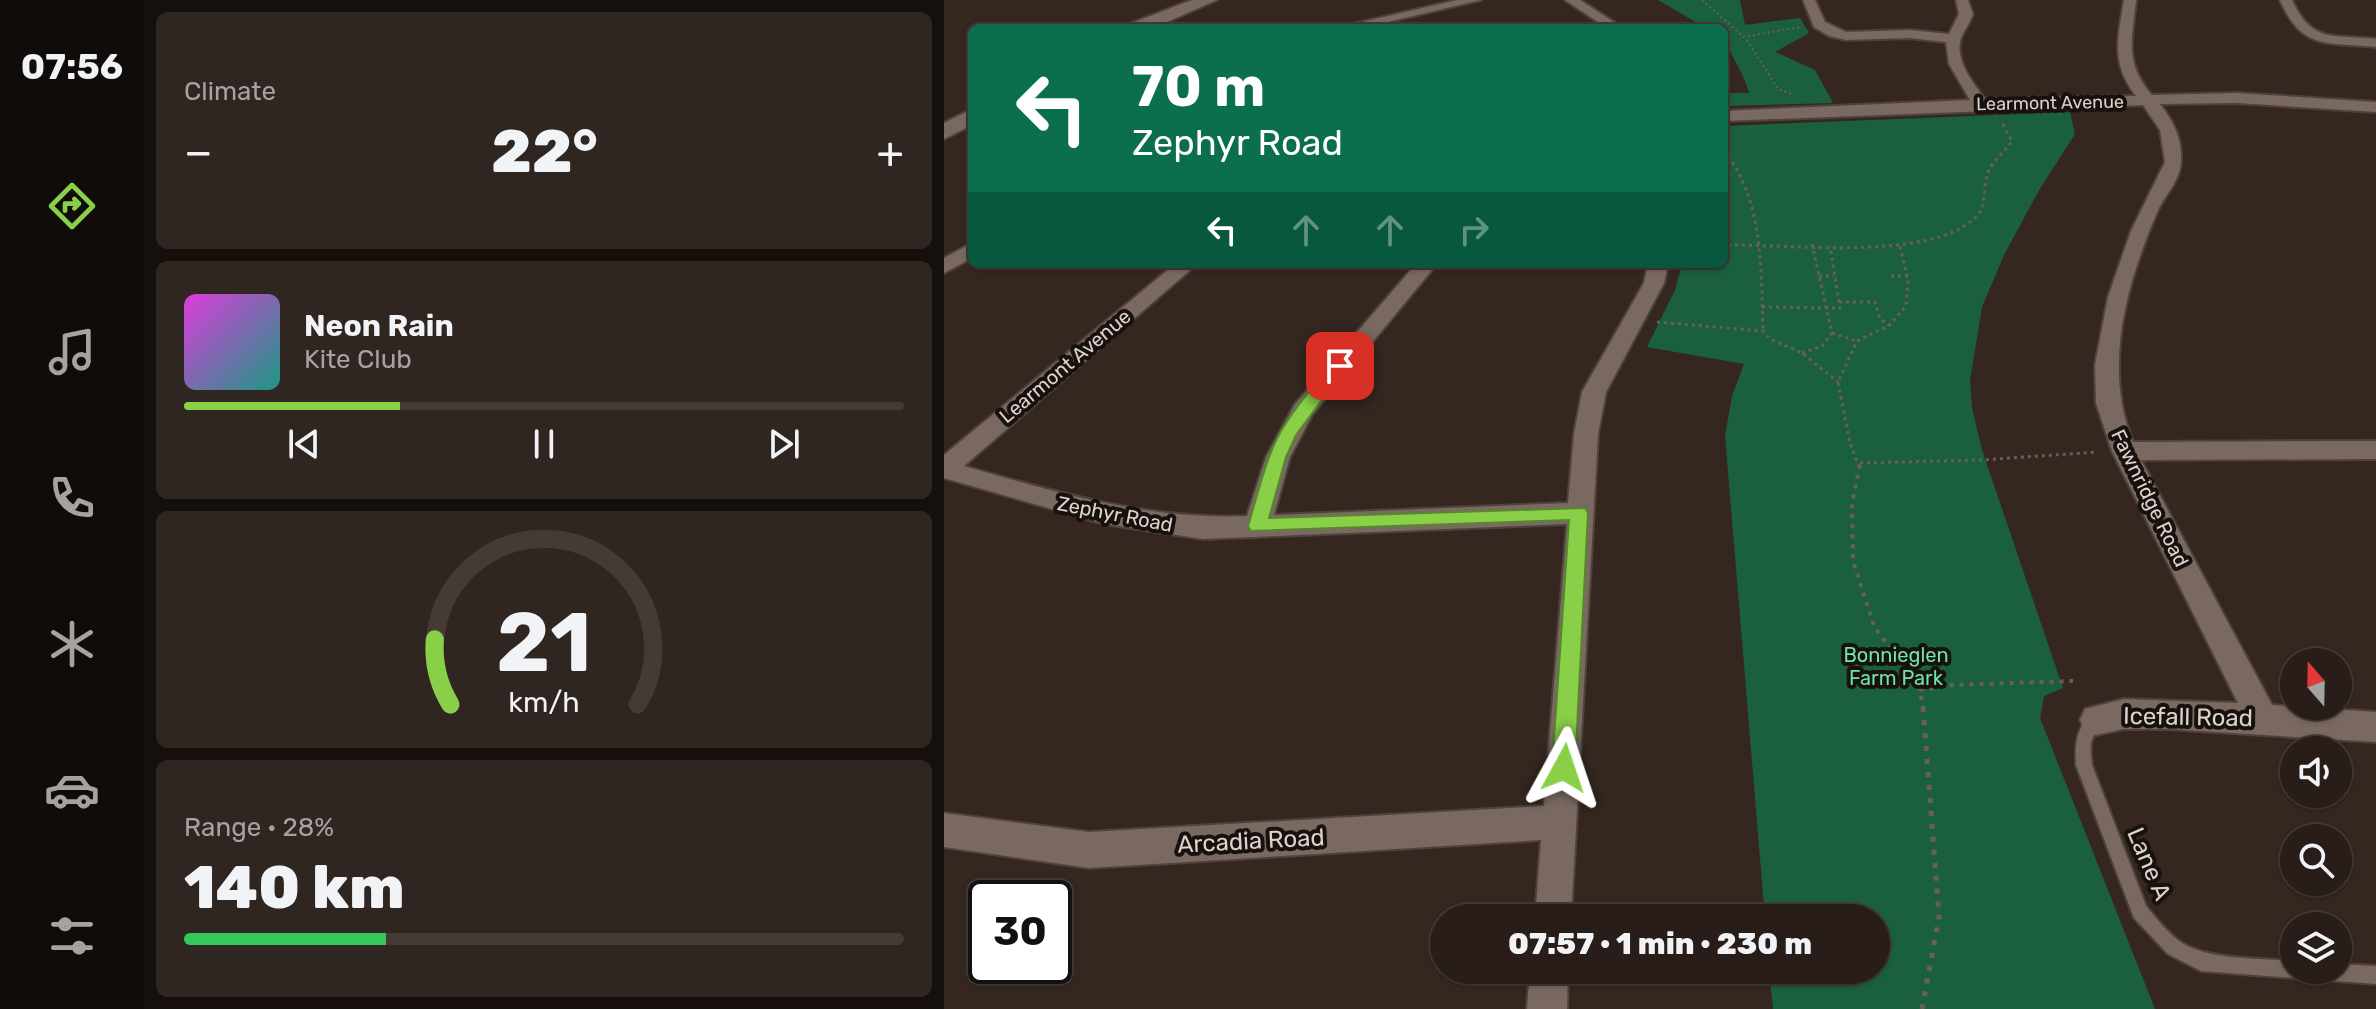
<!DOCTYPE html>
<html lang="en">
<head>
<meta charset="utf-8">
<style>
	:root { --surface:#281d18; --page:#302621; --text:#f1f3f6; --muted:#a5a2a2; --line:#443b37; --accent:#89cf48 }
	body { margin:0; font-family:Rubik,sans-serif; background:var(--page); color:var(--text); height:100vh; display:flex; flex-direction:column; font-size:30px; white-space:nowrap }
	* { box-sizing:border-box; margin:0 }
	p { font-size:26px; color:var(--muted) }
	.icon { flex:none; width:44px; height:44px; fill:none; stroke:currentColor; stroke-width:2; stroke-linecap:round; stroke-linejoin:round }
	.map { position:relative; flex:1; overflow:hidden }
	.sheet { display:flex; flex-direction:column; gap:12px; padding:12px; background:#16100d; width:800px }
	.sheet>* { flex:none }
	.guide { position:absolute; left:24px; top:24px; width:760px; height:244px; border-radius:12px; box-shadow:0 2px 6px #0004,0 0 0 2px var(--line); background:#0b6e4f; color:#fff; overflow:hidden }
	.needle { width:52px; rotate:340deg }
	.controls { position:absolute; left:1336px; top:648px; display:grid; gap:16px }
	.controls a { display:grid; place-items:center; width:72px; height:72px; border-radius:50%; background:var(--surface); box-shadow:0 2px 6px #0004,0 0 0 2px var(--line); font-size:40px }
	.speed { position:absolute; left:24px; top:880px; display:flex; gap:16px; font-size:40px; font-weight:700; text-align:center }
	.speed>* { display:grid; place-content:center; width:104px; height:104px; border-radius:50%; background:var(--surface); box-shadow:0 2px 6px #0004,0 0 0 2px var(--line); line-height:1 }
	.speed .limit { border:4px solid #111; border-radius:12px; background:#fff; color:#111 }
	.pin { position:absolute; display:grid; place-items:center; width:68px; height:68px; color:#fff; margin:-34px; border-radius:16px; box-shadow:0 4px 12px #0006 }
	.me { position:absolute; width:88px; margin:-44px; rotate:5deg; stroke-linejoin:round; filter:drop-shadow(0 0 6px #0008) }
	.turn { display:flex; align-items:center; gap:28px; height:168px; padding:0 32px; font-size:36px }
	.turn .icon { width:104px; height:104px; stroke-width:2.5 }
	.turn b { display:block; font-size:56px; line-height:68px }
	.lanes { display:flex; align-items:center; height:76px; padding:0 32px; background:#0003; justify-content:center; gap:40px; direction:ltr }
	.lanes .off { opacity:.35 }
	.big { font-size:60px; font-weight:800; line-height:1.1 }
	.sheet .widget { flex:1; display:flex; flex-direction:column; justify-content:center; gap:12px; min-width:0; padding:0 28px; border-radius:12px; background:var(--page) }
	.sheet .dial { align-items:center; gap:0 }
	.dial svg { height:208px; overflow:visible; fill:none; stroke:var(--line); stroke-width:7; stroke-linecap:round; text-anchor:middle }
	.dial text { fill:var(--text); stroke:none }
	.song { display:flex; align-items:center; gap:24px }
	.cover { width:96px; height:96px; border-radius:12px; background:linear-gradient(135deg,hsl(300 70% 55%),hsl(170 70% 35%)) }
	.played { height:8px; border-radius:4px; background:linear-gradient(90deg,var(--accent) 30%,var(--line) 30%) }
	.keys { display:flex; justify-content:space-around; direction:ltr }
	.heat { display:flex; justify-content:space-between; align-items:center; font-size:44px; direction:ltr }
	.charge { height:12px; border-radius:6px; background:linear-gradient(90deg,#34c759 28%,var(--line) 0) }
	.trip { position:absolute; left:486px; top:904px; width:460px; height:80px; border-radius:40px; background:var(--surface); box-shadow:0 2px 6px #0004,0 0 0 2px var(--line); font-weight:800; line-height:80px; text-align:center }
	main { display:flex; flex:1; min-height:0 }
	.tab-bar { display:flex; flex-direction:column; width:144px; justify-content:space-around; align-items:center; background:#100c0a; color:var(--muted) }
	.tab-bar .icon { width:56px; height:56px }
	.tab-bar .active { color:var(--accent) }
	.tab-bar b { font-size:36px; color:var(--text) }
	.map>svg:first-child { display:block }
</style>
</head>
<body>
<main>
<nav class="tab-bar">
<b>07:56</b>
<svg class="icon active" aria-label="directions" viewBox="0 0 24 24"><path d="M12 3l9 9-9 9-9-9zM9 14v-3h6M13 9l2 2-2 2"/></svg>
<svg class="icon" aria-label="music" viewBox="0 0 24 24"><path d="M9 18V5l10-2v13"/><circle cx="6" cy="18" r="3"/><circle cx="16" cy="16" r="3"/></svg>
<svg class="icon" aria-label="phone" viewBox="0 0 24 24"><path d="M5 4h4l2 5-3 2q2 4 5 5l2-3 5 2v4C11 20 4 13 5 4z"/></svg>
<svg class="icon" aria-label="climate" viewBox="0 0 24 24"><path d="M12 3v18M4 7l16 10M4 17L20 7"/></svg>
<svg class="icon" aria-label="car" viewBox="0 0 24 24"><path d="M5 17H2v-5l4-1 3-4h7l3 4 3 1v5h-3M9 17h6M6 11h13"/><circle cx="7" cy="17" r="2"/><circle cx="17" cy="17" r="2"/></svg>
<svg class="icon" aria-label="filters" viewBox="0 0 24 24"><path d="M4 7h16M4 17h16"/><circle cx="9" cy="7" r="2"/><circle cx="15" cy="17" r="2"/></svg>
</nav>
<section class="sheet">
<div class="widget"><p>Climate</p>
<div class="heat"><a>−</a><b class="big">22°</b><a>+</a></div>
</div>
<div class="widget">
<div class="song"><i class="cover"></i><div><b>Neon Rain</b><p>Kite Club</p></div></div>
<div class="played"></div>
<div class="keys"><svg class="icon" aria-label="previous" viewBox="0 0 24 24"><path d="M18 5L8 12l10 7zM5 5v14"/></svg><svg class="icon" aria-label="pause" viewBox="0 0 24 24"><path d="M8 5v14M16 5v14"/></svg><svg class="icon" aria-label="next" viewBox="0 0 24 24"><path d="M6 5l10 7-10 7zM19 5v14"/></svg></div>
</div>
<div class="widget dial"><svg viewBox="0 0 100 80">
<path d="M14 69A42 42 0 1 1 86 69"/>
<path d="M14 69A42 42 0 0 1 8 44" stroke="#89cf48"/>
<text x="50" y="56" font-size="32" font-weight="700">21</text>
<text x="50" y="72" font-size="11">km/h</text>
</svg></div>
<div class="widget"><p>Range · 28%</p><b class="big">140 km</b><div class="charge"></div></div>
</section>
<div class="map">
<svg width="1432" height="1009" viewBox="0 0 1432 1009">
	<rect width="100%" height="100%" fill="#352720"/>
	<path fill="#1b603e" d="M714 0H796L801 25 856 18 865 33 831 52 871 70 889 103 780 106V93H805C800 69 780 51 780 28H762Z
		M1126 112 1131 134 1094 192 1060 255 1038 307 1026 380 1028 408 1038 450 1119 688 1100 696 1096 718 1211 1009H829L825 970H932V918H821L781 436 788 396 800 364 703 347 731 290 738 264H780V126Z"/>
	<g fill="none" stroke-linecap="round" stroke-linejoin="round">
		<g stroke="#4e433c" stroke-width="4">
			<path id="lane" d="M1152 713 1157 715 1159 720C1147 741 1145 738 1148 765L1202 906C1213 919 1224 934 1238 943 1265 960 1317 958 1350 961V970H1394V964L1432 966V984L1257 971 1224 954 1190 918 1132 765C1131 745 1132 723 1152 713Z"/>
		</g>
		<g stroke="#4e433c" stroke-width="4">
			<path id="street" d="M513 0H537L418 28H392Z
				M621 0H636L679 28H663Z
				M859 0H871L881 22 902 32 965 30 1005 34 1015 14 1012 0H1024L1029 14C1026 23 1020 30 1017 38 1010 60 1029 83 1041 99L1192 96C1166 63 1174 38 1180 0H1192C1188 39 1180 63 1208 95L1293 93 1432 102V112L1293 103 1216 104C1229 121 1238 138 1237 160 1237 179 1222 194 1214 210 1183 282 1158 366 1189 442L1432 441V459L1197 460 1328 705 1432 712V742L1224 729H1180L1152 735 1141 731 1136 720 1141 709 1180 699 1294 703 1168 451 1152 403 1151 365 1164 297 1187 231 1221 162 1216 130 1199 105 780 121V111L1026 100 1005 64 1002 42 965 38 902 40 885 36 870 27Z
				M1336 0H1348C1368 44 1389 34 1432 39V47C1383 42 1358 51 1336 0Z
				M28 243V258L0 273V258Z
				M231 264H253L20 466C114 493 205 520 303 516L322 457 351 404 472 264H493L368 415 346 457 330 515 624 503 630 434 638 392 700 283 704 264H724L720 283 662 392 654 434 627 918H591L597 840 145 868 0 847V813L145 832 600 806 623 524 259 539 160 524 0 478V455Z
				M586 970H624L623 1009H583Z"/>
		</g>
		<g stroke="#4e433c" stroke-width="4">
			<path id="secondary" d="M248 0H273L209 28H183L185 24Z
				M28 109V125L0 139V123Z"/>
		</g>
		<path stroke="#6b5e58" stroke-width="2" stroke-dasharray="2 3" stroke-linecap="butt" d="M758 0 803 40 834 89 848 94
			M799 37 856 27"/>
		<path stroke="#6b5e58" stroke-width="3" stroke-dasharray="3 4" stroke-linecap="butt" d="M780 151C820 199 817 271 819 331
			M784 245C845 244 987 262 1032 217 1044 205 1038 185 1045 170 1051 159 1061 151 1068 141L1057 121
			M875 276H890
			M947 276H965
			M895 302H931L936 319 945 325
			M818 307 896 308 886 246
			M713 322 819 331 826 339 858 353 894 382
			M888 333 912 341
			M858 353 878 346 888 333 868 244
			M916 463 1038 460 1153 452
			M915 467 906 443 894 382 913 341 946 325 962 306 964 280 956 246"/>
		<path stroke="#6b5e58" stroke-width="4" stroke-dasharray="4 6" stroke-linecap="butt" d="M916 465 908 503 909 561 930 626 976 690 979 708
			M976 690 1007 685 1129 681"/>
		<path stroke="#6b5e58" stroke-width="5" stroke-dasharray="5 8" stroke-linecap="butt" d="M978 1009 995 917 979 706"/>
		<use href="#lane" fill="#796961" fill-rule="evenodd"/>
		<use href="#street" fill="#796961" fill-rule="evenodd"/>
		<use href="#secondary" fill="#796961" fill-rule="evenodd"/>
	</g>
	<path fill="#89cf48" stroke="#59872f" stroke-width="2" d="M396 360 403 366 352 435 342 457 325 518 641 508 644 513 631 768 628 776 620 780 611 776 608 768 625 520 307 531 304 526C314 494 321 460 337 431 352 406 371 384 390 362Z"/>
	<g text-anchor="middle" stroke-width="8" stroke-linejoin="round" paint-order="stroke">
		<g font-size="18" fill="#dcd3ce" stroke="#18110e">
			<text transform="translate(1106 103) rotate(-1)" y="6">Learmont Avenue</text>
		</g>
		<g font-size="20" fill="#dcd3ce" stroke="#18110e">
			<text transform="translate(121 366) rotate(-40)" y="7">Learmont Avenue</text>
			<text transform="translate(1206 498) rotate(64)" y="7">Fawnridge Road</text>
			<text transform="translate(171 514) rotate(11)" y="7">Zephyr Road</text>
		</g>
		<g font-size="20" fill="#6de5a4" stroke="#18110e">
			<text x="952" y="662">Bonnieglen<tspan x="952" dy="23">Farm Park</tspan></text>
		</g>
		<g font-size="24" fill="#dcd3ce" stroke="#18110e">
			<text transform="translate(1244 717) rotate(1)" y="8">Icefall Road</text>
			<text transform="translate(307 841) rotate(-3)" y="8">Arcadia Road</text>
			<text transform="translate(1205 864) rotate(67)" y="8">Lane A</text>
		</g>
	</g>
</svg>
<div class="controls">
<a><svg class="needle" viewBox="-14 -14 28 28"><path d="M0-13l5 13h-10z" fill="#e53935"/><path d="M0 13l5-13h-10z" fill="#a5a2a2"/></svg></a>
<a><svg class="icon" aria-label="sound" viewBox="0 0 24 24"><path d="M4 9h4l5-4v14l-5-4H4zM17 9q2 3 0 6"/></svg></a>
<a><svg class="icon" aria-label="search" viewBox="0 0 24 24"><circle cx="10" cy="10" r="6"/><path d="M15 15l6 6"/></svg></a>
<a><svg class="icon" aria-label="layers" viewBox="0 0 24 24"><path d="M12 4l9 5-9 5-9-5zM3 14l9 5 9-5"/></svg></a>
</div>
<div class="speed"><div class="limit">30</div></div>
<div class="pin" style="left:396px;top:366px;background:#d93025"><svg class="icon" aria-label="arrive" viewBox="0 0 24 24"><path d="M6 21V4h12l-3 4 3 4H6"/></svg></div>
<svg class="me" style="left:620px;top:768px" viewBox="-20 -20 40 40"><path d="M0-17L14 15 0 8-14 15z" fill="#89cf48" stroke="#fff" stroke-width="4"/></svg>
<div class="trip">07:57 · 1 min · 230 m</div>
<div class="guide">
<div class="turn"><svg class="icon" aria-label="left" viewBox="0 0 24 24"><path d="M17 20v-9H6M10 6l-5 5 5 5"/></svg><div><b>70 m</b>Zephyr Road</div></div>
<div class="lanes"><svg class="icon" aria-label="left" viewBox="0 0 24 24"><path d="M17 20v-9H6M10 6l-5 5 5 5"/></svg><svg class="icon off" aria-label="ahead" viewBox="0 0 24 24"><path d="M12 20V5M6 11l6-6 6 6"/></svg><svg class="icon off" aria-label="ahead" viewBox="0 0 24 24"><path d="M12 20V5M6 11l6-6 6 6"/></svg><svg class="icon off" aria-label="right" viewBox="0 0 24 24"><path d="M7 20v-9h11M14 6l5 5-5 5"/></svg></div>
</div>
</div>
</main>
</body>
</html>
